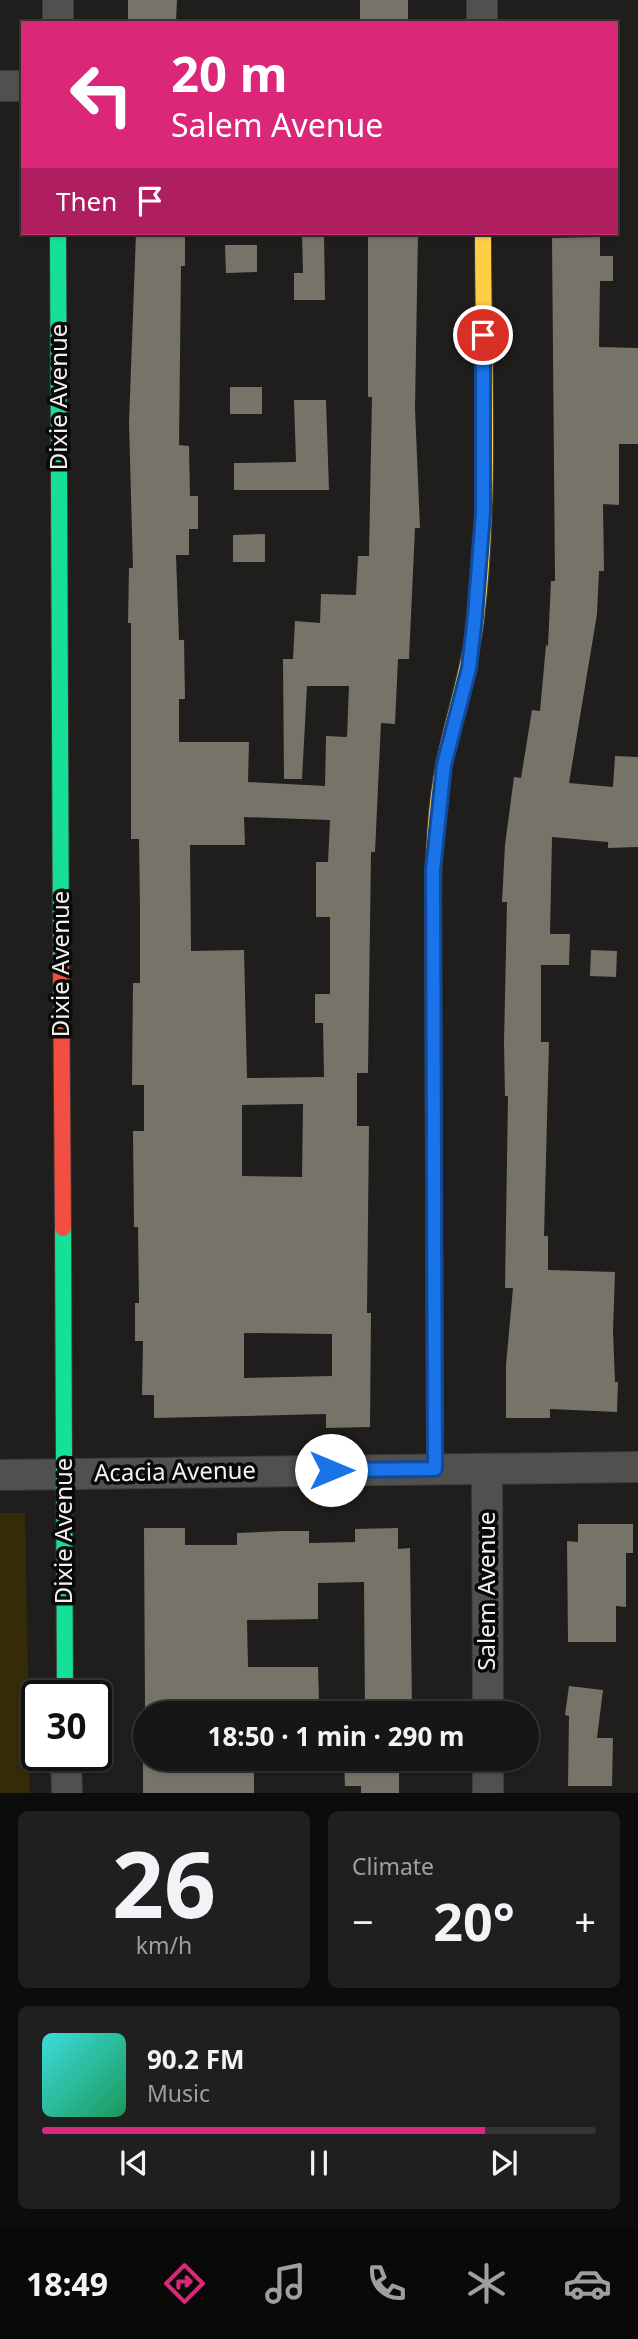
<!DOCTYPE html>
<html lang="en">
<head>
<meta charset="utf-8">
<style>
	:root { --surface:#171616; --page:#201f1f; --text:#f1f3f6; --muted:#9e9fa1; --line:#363535; --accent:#db2777 }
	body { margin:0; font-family:"Noto Sans",sans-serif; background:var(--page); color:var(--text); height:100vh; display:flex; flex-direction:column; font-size:26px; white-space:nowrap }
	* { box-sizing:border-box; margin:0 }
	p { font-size:23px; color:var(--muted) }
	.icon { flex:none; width:38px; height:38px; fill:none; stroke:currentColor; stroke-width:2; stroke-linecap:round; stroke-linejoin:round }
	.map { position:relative; height:1793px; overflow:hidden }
	.drawer { display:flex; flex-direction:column; gap:18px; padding:18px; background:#0d0c0c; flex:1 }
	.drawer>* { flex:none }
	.banner { position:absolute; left:21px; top:21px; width:597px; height:214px; border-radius:0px; box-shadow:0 2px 5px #0004,0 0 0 2px var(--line); background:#db2777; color:#fff; overflow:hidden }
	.speed { position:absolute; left:21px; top:1680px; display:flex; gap:14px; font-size:35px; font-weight:700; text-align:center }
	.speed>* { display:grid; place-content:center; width:91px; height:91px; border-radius:50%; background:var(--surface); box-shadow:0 2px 5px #0004,0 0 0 2px var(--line); line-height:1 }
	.speed .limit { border:4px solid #111; border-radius:10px; background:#fff; color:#111 }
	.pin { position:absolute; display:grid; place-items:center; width:60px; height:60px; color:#fff; margin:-30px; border:4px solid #fff; border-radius:50%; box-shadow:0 2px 7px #0007 }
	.me { position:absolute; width:77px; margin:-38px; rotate:90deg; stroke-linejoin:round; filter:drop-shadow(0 0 5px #0008) }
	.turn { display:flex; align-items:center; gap:24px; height:147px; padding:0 35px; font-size:32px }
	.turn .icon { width:91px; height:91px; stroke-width:2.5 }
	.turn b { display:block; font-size:49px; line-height:60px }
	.then { display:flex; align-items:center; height:66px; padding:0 35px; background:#0003; gap:14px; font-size:26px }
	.big { font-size:52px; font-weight:700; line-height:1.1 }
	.drawer .widget { flex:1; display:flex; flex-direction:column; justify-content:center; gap:10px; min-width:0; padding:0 24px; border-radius:10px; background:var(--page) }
	.drawer .dial { align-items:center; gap:0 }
	.dial b { font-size:91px; line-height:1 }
	.song { display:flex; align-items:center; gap:21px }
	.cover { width:84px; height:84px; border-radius:10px; background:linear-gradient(135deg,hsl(180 70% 55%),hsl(150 70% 35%)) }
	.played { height:7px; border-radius:4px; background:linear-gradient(90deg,var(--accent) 80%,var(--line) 80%) }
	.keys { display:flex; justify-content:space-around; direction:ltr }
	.heat { display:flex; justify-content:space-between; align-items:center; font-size:38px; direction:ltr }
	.drawer .tiles { flex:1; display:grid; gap:18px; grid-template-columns:1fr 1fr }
	.widget:last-child { grid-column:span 2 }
	.trip { position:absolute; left:133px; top:1701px; width:406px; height:70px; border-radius:35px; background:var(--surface); box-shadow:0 2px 5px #0004,0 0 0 2px var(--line); font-weight:700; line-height:70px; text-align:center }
	.menu { display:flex; height:112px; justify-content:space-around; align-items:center; background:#090909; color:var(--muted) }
	.menu .icon { width:49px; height:49px }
	.menu .current { color:var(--accent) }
	.menu b { font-size:32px; color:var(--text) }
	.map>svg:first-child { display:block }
</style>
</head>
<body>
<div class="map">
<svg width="638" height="1793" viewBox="0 0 638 1793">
	<rect width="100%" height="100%" fill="#1f1e1d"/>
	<path fill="#352b09" d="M0 1513H25L30 1793H0Z"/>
	<path fill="#767369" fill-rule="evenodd" d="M128 0H177L176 23H128Z
		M360 0H408V23H360Z
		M136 233H185V266H181L179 445 189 446 190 496H198V529H189V555H176L179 640H184L185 699H179V742H249L248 782 325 786 326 736 347 737 349 686H307L302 779H284L283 659H293L295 621 320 623 321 594 356 595 358 556H369L372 397H368V233H418L415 408 420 528H415L409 659H398L395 724 381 723 375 852H371L368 1073H357V1126H369L367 1313H371L370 1427 326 1428V1414L154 1418V1395H142L143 1341H135V1303H139L138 1227H134L133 1131H144V1085H132L133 983H140V909L139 839H131V623H128L129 568H133L129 423ZM244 817 330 820 328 862H316V917H330V994H315V1023H323L324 1077 247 1078 244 950 191 951 190 845H245ZM303 1104 302 1177 242 1176V1105ZM244 1333 332 1334V1376L244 1378Z
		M302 233H324L325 300H294V273H303Z
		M600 237V256H613V281H600L599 347 638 348V444H619V505L603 504 604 571H599L597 614 569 783 613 787 615 756 638 757V847L608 848V842L552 837 550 934H570L569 965H541V1042H549L544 1236H548V1270L615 1272 613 1331 615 1382H618L617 1412 550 1409V1418H506V1365L513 1288H505L508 1096H505L504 1043 507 902H502L505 845 514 777 521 778 532 710 540 711 546 645 548 646 551 581H555L552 238Z
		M225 245H257V272L226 273Z
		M230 387H262V414H230Z
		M294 400H326L329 490H234V463L296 462Z
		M265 534V562H233V535Z
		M591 950 617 951 616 977 590 976Z
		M578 1524H633V1553H626V1607L616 1606V1642H568L567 1541 578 1542Z
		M144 1528H185V1545H237V1533L282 1531H309V1543L355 1542V1529L398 1528V1549L410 1548 412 1713H365L364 1582 318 1583V1619L247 1620 248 1667H318L319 1700 252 1701V1713H220V1708H145Z
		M569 1686 603 1690 597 1738H613L612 1786H568L569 1716 565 1715Z
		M143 1759H186V1766H254V1793H143Z
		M344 1759H399V1793H361V1786H345Z"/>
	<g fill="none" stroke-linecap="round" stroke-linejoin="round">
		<g stroke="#3b3a39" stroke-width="32">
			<path id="street" d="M482 0V23
				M58 23V0
				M0 86H23
				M487 1469 488 1713
				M0 1475 638 1467
				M66 1755 67 1793
				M488 1759V1793"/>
		</g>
		<g stroke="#3b3a39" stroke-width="18">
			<path id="fast" d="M58 233 61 962
				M433 906 435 1469
				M63 1228 65 1696"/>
		</g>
		<g stroke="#3b3a39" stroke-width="18">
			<path id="slow" d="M433 906C433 860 435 809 444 764 454 715 470 669 476 619 491 492 483 361 483 233"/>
		</g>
		<g stroke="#3b3a39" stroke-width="18">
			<path id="jam" d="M61 962 63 1228"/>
		</g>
		<use href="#street" stroke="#51504f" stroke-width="30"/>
		<use href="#fast" stroke="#16e098" stroke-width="16"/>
		<use href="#slow" stroke="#ffcf43" stroke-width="16"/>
		<use href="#jam" stroke="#f24e42" stroke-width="16"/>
	</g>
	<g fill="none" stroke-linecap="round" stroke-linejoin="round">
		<g stroke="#114b97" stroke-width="18">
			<path id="route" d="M331 1470 435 1469 433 870 444 765 469 668 475 616 483 513V335"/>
		</g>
		<use href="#route" stroke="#1a73e8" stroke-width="12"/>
	</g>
	<g text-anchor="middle" stroke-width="7" stroke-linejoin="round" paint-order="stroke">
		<g font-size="24" fill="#f2f1ef" stroke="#090908">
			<text transform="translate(59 397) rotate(-90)" y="8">Dixie Avenue</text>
			<text transform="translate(61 964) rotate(-90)" y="8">Dixie Avenue</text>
			<text transform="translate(175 1472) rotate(-1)" y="8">Acacia Avenue</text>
			<text transform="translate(64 1531) rotate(-90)" y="8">Dixie Avenue</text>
			<text transform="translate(487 1591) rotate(-90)" y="8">Salem Avenue</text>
		</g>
	</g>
</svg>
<div class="speed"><div class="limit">30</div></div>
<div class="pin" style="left:483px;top:335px;background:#d93025"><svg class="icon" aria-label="arrive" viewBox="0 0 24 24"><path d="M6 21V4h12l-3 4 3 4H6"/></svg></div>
<svg class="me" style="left:331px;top:1470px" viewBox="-20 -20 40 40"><circle r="19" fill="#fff"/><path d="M0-13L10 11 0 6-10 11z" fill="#1a73e8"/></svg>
<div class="trip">18:50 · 1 min · 290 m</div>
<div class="banner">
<div class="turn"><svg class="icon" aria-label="left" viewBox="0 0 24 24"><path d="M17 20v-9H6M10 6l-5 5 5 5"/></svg><div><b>20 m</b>Salem Avenue</div></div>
<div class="then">Then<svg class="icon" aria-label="arrive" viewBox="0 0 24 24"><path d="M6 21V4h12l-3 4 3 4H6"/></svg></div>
</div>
</div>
<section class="drawer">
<div class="tiles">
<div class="widget dial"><b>26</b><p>km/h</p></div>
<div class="widget"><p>Climate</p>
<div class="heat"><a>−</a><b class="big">20°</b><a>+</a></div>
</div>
<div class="widget">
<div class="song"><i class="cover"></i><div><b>90.2 FM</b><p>Music</p></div></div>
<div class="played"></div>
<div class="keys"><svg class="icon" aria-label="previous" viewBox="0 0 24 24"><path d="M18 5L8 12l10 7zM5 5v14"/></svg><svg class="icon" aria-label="pause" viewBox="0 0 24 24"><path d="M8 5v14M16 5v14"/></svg><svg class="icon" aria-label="next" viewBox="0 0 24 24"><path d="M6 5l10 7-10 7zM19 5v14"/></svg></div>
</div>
</div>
</section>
<nav class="menu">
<b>18:49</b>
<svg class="icon current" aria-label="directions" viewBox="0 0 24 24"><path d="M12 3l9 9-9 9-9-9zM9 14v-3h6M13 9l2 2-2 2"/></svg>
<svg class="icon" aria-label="music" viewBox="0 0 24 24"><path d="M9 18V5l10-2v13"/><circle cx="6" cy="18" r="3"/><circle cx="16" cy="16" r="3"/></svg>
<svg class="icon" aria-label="phone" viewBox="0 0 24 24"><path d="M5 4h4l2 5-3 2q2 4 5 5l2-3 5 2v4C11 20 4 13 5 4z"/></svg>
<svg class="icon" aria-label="climate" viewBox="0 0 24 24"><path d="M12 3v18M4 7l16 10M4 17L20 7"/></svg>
<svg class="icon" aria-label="car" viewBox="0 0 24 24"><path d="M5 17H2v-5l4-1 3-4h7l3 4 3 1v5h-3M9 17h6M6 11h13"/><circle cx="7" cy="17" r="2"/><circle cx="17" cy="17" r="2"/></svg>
</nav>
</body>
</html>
